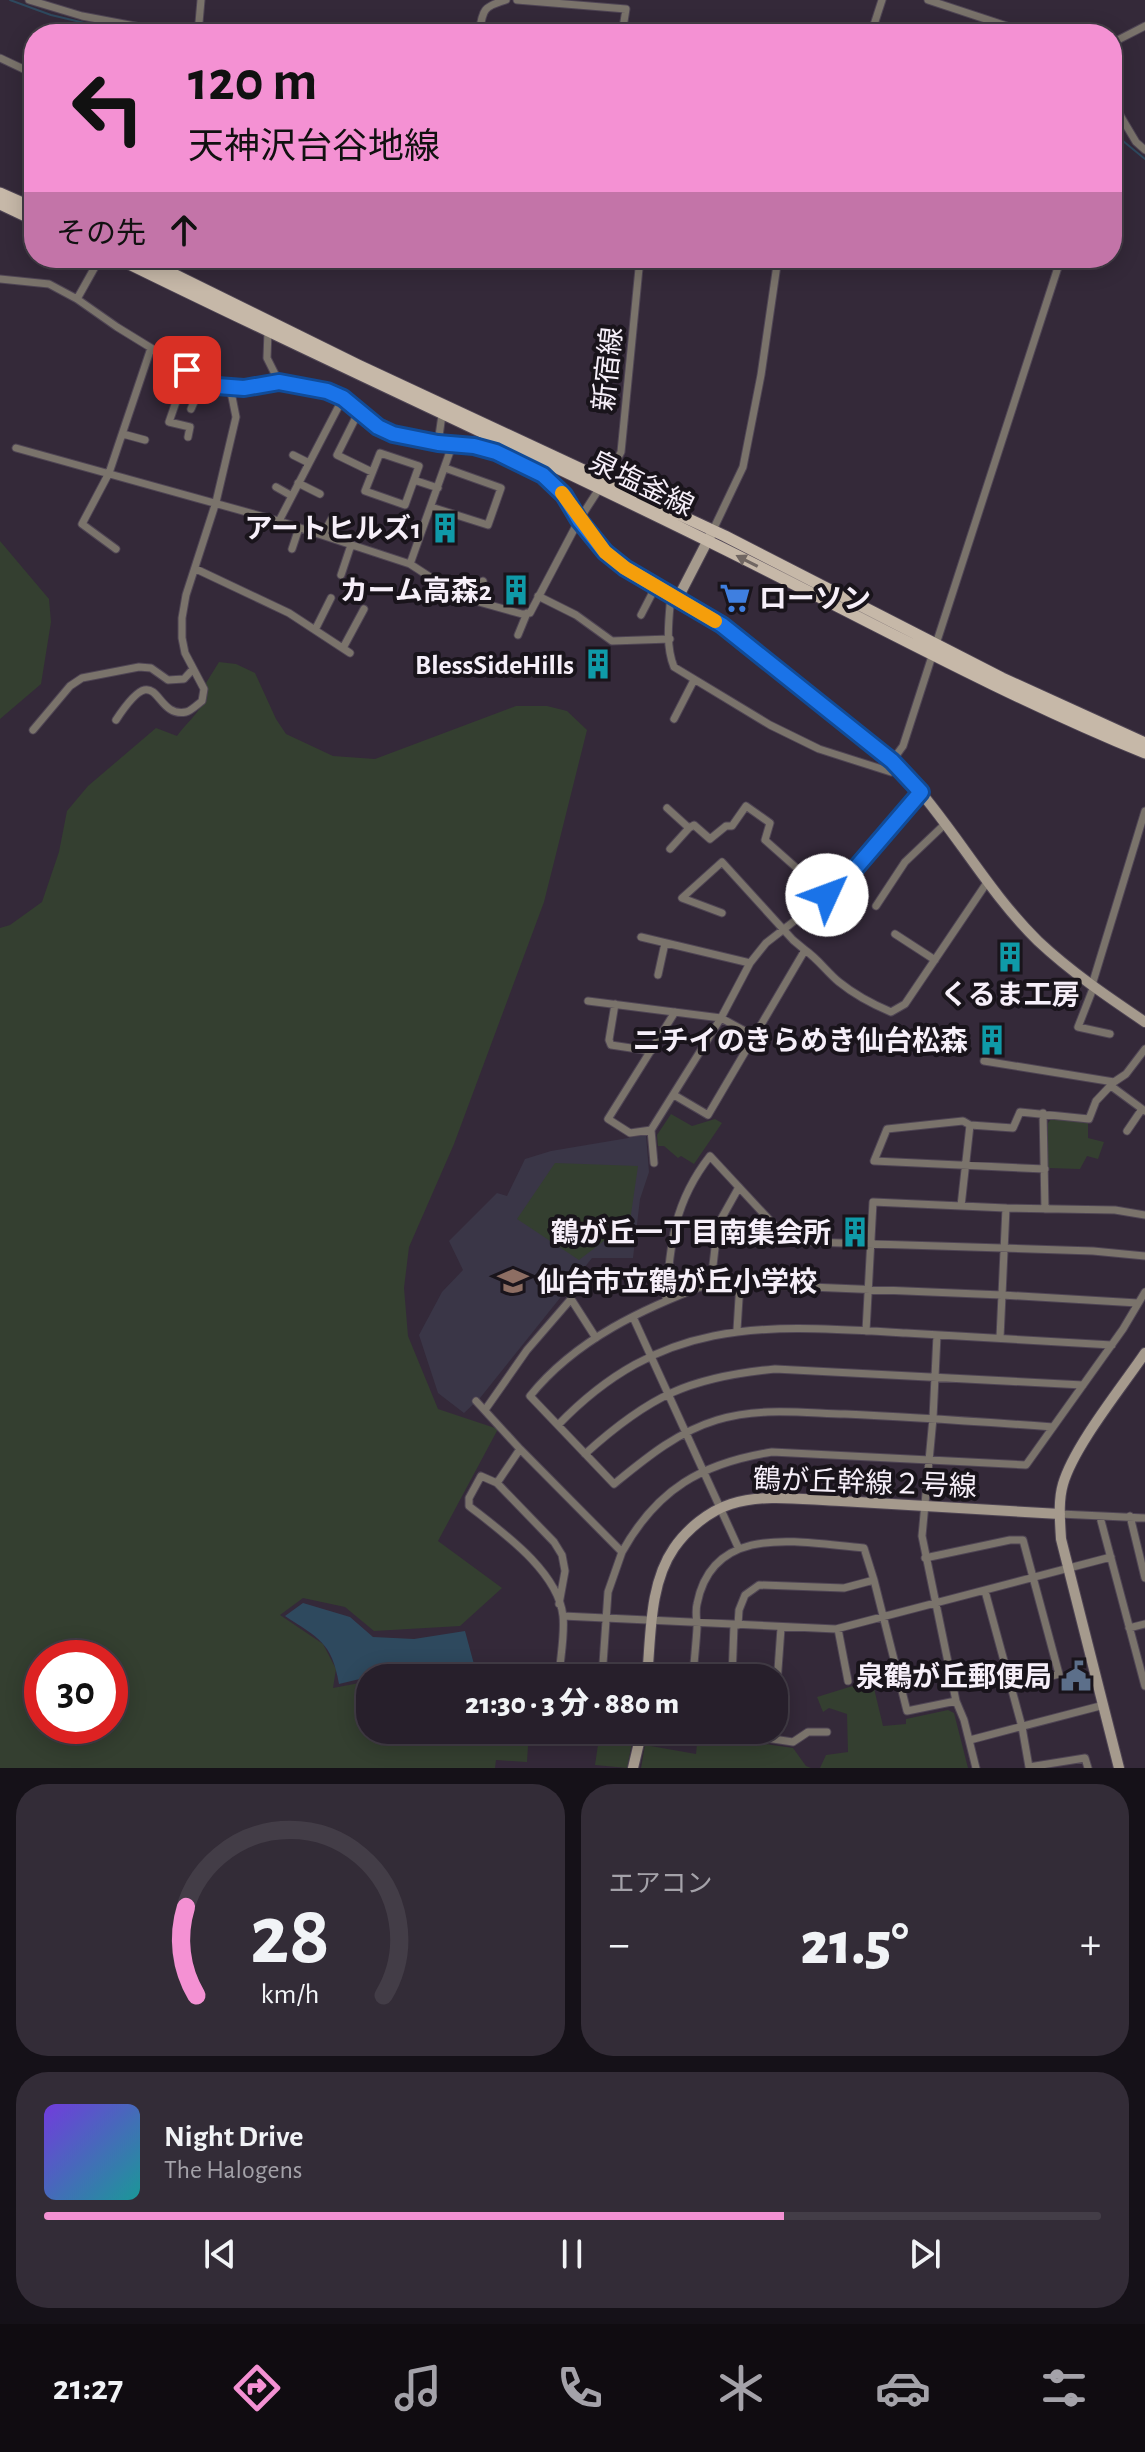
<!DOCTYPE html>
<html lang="ja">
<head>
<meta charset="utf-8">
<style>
	:root { --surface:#271f2b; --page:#332c37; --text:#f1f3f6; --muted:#a4a2a9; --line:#433d47; --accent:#f491d3 }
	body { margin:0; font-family:"Alegreya Sans","Noto Sans JP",sans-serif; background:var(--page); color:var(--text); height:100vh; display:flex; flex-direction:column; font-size:30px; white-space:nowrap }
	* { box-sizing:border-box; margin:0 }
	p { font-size:26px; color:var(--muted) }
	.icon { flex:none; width:44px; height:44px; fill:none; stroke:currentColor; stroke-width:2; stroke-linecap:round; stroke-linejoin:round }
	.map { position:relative; height:1768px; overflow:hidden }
	.panel { display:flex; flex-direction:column; gap:16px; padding:16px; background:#151118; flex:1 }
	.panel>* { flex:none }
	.top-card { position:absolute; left:24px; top:24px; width:1098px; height:244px; border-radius:32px; box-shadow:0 4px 20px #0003,0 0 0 2px var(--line); background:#f491d3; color:#111; overflow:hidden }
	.speed { position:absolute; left:24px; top:1640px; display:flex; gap:16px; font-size:40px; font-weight:700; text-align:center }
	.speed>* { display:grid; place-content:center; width:104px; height:104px; border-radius:50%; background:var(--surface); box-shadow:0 4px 20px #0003,0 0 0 2px var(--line); line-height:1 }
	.speed .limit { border:12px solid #d22; background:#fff; color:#111 }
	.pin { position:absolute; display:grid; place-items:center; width:68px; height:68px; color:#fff; margin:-34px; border-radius:16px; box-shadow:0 4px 12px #0006 }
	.me { position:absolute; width:88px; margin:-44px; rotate:47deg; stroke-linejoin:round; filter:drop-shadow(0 0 6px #0008) }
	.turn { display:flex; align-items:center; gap:28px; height:168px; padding:0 32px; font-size:36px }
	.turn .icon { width:104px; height:104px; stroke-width:2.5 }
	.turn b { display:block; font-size:56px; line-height:68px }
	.then { display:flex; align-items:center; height:76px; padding:0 32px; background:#0003; gap:16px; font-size:30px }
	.big { font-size:60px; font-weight:800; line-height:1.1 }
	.panel .widget { flex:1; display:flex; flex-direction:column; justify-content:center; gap:12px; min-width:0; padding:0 28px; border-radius:32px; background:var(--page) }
	.panel .dial { align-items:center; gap:0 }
	.dial svg { height:208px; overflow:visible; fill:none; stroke:var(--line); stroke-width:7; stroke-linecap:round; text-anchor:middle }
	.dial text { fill:var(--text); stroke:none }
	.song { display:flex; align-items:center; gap:24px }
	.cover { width:96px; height:96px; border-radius:12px; background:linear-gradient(135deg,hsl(260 70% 55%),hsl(180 70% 35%)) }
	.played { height:8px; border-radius:4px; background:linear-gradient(90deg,var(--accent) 70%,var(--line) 70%) }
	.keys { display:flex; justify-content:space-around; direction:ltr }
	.heat { display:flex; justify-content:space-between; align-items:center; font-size:44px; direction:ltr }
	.panel .tiles { flex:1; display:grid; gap:16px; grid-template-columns:1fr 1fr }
	.widget:last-child { grid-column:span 2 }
	.trip { position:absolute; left:356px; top:1664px; width:432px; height:80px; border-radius:32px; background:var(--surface); box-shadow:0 4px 20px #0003,0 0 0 2px var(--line); font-weight:800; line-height:80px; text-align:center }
	.tab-bar { display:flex; height:128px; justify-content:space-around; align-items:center; background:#100c11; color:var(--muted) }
	.tab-bar .icon { width:56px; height:56px }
	.tab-bar .active { color:var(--accent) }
	.tab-bar b { font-size:36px; color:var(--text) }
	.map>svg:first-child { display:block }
</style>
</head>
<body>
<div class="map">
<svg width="1145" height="1768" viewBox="0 0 1145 1768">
	<rect width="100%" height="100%" fill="#342939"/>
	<path fill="#3a3647" d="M646 1135 649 1172 640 1199 633 1258H592L480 1398 464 1413 438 1393 419 1335 442 1292 463 1270 449 1241 497 1193 507 1196 525 1159 551 1151Z"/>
	<path fill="#343f30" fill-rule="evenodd" d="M0 541 49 599 51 622 41 684 0 719Z
		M219 662 236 664 255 673 276 719 286 734 333 756 375 759 516 706H547L567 711 587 730 544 902 454 1144 409 1247 404 1288 408 1336 438 1409 498 1429 438 1541 502 1588 460 1626 374 1631 345 1607 303 1598 280 1615 323 1644 336 1669 333 1688 370 1681V1730H529L527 1762 496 1760 495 1768H0V928L10 925 42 902 59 852 67 811 88 786 156 728 177 736C188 720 212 703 206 683ZM42 1658H110V1726H42Z
		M671 1114 692 1126 715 1119 722 1123 694 1164 681 1156 678 1158 664 1146H658L657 1135Z
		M1052 1118 1088 1123V1138L1104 1142 1098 1159 1087 1156 1080 1169 1048 1168V1123Z
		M555 1163 638 1166 630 1221 579 1260 517 1219Z
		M872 1680 883 1726 906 1724V1719L948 1710 954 1713 968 1768H820L826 1755 848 1752 847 1714 829 1708 823 1712 817 1697Z
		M698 1734 793 1748 806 1766 811 1768H641L645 1745 696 1754Z
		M599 1738 632 1743 627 1768 595 1765Z"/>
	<path fill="#2e495e" d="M303 1603 350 1617 373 1637 414 1639 465 1631 475 1668H461L456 1678 401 1674 372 1676 339 1684C332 1642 318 1638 285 1616Z"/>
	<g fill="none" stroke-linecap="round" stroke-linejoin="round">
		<path stroke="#2e495e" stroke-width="2" d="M10 0 51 15 131 34
			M1112 132 1145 159"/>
		<g stroke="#4f4554" stroke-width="9">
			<path id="street" d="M29 0 82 16 177 34
				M517 0 626 9 622 34
				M928 0 1031 34
				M198 34 201 0
				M479 34C483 10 482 7 506 0
				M871 34 882 0
				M1112 43 1145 26
				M0 58 34 74
				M1112 107 1117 110 1136 142 1145 150
				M0 279 49 284 77 299 117 327 187 370 217 386 244 388 279 382 327 391 343 398 378 427 393 434 438 443 474 446 496 452 523 465 553 483 605 552 625 568 678 598
				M77 299 100 258
				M268 331 267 358 279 382
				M187 370 169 422 190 427 188 437
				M191 409 204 379
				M359 411 337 455 372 472
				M123 434 145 440
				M438 443 442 415
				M16 448 279 521 410 564 461 597 522 614 530 613 579 520 599 489
				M380 453 419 466 405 505 365 491Z
				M293 455 309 463
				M414 480 438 488
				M606 481 621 452 640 258
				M298 483 320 494
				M276 487 292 496
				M431 507 488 525 501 488 445 468
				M279 521 343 398
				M713 530 743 467 761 375 778 258
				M323 535 332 518
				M116 549 82 524 109 473 151 348
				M292 549 299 528
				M410 564 453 443
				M196 569 289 613 350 653
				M341 575 351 545
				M671 595C669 618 665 645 674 667L770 725 819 749 891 772 901 770
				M538 596 576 615 612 641 670 639
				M476 601 483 581
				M641 615 656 586
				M315 630 331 598
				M518 635 527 613
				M936 644 1061 258
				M343 648 364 609
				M674 719 694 680
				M116 720C160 653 152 719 186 712 191 711 198 704 202 701L204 689 185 653 182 638V618L186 595 216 502 236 417 230 387
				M33 730 70 686 82 678 139 667 151 668 168 680 184 679 193 669
				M892 761 903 746 933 653
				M667 808 689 828 694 825 710 839 726 826H732L746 806 770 823 765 840 827 895
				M670 849 689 828
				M876 906 905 862 945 824
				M895 934 935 960
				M641 937 750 963
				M805 950C818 959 827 972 839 982 855 995 872 1004 891 1012L905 1004 988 881
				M658 975 665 943
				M1092 985 1145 811
				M1094 986 1078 1027 1110 1034
				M588 1001 721 1018 754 1036
				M615 1004 609 1040 611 1045 651 1051
				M984 1061 1114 1082 1126 1074 1145 1049
				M1111 1086 1145 1111
				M674 1095 708 1115 805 950 793 940 722 862 682 898 722 913
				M1043 1113 1045 1209
				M651 1130 630 1133 608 1119 675 1012
				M1127 1131 1142 1109
				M654 1163 651 1130 721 1018 750 963 766 943 842 884 921 792
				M1045 1169 874 1161 887 1129 963 1121 970 1125 1013 1128 1020 1112 1089 1119 1096 1101 1114 1082
				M961 1206 970 1125
				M716 1239 720 1221 739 1187
				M711 1283 716 1239 1093 1251 1145 1256
				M666 1300C670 1243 674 1202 710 1156L789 1241
				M633 1317 738 1547
				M737 1330 740 1282
				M866 1331 873 1202 1006 1208 1115 1210 1145 1215
				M937 1335 933 1418 922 1536 956 1701 964 1720 976 1768
				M1000 1338 1006 1208
				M476 1401 520 1449 497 1483
				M485 1410 527 1350 571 1299 596 1338
				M558 1425C664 1315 766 1325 906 1333 974 1337 1043 1341 1112 1345
				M1053 1427C984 1422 915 1417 845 1414 803 1413 759 1407 717 1420 677 1432 646 1458 614 1484L530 1396C576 1339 644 1308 711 1283L1002 1295 1138 1303
				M520 1449 622 1552 608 1592 602 1678
				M585 1454C649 1396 689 1377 775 1369L1083 1385
				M1060 1514 1145 1518
				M1130 1516 1145 1578
				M1100 1517 1145 1686
				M622 1552C657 1489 702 1463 772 1452L1026 1465 1123 1329 1145 1292
				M925 1558 1010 1540H1023L1059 1674 1011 1687
				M874 1580 907 1711 956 1701
				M985 1591 1022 1727 1029 1767 1085 1758 1088 1768
				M563 1616 836 1629 1111 1557
				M1129 1628 1145 1624
				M838 1629 848 1681
				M559 1678C560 1658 565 1636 563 1616 558 1571 502 1532 469 1506V1498L481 1476 497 1483 554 1542 562 1555 565 1571 559 1604
				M693 1678C694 1661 696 1645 697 1628 697 1620 695 1612 697 1604 713 1521 802 1543 864 1548L874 1580 844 1588 759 1585 745 1595 739 1610 738 1625
				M732 1678 734 1625
				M709 1730 773 1739 781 1628
				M773 1739 793 1742 808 1732H827
				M970 1740 1104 1705"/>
		</g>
		<g stroke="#4f4554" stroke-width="12">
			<path id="secondary" d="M710 536 678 598C728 627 771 664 816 699 846 723 879 746 905 774 953 826 987 891 1038 941 1071 972 1108 997 1145 1022
				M647 1678C651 1636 649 1584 674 1548 687 1529 709 1511 731 1504 765 1493 806 1500 841 1501 914 1505 987 1510 1060 1514
				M633 1768 642 1730
				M1119 1768 1061 1539C1060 1521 1058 1501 1063 1484 1074 1446 1122 1387 1145 1353"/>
		</g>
		<g stroke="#4f4554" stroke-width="13">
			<path id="primary" d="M0 193 34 208
				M0 204 34 220
				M117 258C316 356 518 447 716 545 858 615 998 693 1145 753
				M141 258 358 365 725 536 1002 678 1145 743"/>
		</g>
		<use href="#street" stroke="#7a736b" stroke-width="7"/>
		<use href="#secondary" stroke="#a59a8d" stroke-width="10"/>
		<use href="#primary" stroke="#c6b8a8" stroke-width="11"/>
	</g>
	<defs><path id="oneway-solid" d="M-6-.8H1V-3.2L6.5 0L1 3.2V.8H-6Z" transform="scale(2)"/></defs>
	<use fill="#706662" href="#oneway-solid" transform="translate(747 561) rotate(-153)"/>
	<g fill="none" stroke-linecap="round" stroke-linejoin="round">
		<g stroke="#114b97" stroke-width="20">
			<path id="route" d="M187 370 217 386 244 388 279 382 327 391 343 398 378 427 393 434 438 443 474 446 496 452 543 475 564 495 579 520 605 552 625 568 722 625 892 761 921 792 842 884 827 895"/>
		</g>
		<use href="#route" stroke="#1a73e8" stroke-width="14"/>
		<path stroke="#f59e0b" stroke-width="14" d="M562 493 605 552 625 568 715 621"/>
	</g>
	<defs>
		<g id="building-bare" transform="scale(2.4)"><path d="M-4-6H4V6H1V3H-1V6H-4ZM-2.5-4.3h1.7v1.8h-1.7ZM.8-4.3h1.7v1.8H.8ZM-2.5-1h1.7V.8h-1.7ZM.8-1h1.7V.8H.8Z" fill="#0f9aa8" stroke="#19141b" stroke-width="2.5" paint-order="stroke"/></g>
		<g id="supermarket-bare" transform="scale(2.4)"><path d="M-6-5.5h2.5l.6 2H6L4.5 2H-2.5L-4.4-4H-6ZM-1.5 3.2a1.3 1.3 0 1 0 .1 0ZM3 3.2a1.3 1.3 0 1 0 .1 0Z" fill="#3f7fe0" stroke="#19141b" stroke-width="2.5" paint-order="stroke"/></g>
		<g id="school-bare" transform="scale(2.4)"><path d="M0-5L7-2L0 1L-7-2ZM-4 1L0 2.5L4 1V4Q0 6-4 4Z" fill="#8d6e63" stroke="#19141b" stroke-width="2.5" paint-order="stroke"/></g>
		<g id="civic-bare" transform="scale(2.4)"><path d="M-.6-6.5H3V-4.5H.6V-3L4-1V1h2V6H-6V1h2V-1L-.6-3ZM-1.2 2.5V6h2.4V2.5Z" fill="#5c6f8a" stroke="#19141b" stroke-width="2.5" paint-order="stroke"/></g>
	</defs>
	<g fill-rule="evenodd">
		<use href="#building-bare" x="445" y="528"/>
		<use href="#building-bare" x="516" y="590"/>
		<use href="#supermarket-bare" x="735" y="598"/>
		<use href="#building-bare" x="598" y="664"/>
		<use href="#building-bare" x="1010" y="957"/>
		<use href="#building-bare" x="992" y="1040"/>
		<use href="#building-bare" x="855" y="1232"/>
		<use href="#school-bare" x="513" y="1281"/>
		<use href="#civic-bare" x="1076" y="1676"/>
	</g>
	<g text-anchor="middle" stroke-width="8" stroke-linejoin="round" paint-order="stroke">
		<g font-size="28" fill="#f6eff9" stroke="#19141b">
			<text transform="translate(607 369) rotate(-84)" y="10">新宿線</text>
			<text transform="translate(642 483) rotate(26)" y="10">泉塩釜線</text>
			<text transform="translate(865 1482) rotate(2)" y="10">鶴が丘幹線２号線</text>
		</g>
		<g font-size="28" font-weight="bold" fill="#f6eff9" stroke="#19141b" text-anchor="end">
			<text x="421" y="538">アートヒルズ1</text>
			<text x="492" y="600">カーム高森2</text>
			<text x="759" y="608" text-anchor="start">ローソン</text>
			<text x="574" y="674">BlessSideHills</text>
			<text x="1010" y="1004" text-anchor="middle">くるま工房</text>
			<text x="968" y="1050">ニチイのきらめき仙台松森</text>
			<text x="831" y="1242">鶴が丘一丁目南集会所</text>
			<text x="537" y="1291" text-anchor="start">仙台市立鶴が丘小学校</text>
			<text x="1052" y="1686">泉鶴が丘郵便局</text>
		</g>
	</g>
</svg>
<div class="speed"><div class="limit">30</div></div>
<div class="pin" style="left:187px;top:370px;background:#d93025"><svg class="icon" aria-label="arrive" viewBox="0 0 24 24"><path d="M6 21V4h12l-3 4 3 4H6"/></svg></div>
<svg class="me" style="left:827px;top:895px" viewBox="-20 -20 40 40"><circle r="19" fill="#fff"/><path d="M0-13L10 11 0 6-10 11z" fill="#1a73e8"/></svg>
<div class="trip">21:30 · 3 分 · 880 m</div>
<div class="top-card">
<div class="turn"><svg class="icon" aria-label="left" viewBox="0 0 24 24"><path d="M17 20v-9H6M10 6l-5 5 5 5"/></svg><div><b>120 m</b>天神沢台谷地線</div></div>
<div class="then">その先<svg class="icon" aria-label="ahead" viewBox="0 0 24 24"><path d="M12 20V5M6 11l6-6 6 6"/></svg></div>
</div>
</div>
<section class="panel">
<div class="tiles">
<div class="widget dial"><svg viewBox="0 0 100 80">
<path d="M14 69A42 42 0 1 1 86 69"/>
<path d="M14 69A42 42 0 0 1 10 35" stroke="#f491d3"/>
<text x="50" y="56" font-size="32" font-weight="700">28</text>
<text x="50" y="72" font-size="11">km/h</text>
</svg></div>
<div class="widget"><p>エアコン</p>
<div class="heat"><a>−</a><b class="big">21.5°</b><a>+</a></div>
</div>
<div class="widget">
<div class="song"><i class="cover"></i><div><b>Night Drive</b><p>The Halogens</p></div></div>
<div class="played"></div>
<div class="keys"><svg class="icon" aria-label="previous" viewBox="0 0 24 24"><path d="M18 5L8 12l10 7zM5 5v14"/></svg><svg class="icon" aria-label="pause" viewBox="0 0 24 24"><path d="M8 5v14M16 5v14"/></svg><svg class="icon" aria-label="next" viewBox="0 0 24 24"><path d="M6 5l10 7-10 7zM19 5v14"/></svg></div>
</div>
</div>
</section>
<nav class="tab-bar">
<b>21:27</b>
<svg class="icon active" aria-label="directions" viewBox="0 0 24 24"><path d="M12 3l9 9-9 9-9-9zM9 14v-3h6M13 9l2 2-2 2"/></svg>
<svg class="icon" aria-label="music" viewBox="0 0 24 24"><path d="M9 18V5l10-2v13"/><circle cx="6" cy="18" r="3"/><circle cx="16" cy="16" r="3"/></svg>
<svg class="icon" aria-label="phone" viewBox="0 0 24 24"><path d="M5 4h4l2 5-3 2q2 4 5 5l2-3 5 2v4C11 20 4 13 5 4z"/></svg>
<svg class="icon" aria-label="climate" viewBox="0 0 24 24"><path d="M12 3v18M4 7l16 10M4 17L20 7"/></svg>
<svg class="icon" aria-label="car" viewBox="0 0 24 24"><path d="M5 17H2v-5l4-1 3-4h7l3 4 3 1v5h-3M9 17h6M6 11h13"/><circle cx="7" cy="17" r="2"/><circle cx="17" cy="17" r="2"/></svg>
<svg class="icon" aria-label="filters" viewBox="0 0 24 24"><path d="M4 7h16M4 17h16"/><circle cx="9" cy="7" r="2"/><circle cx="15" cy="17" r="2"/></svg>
</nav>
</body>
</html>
